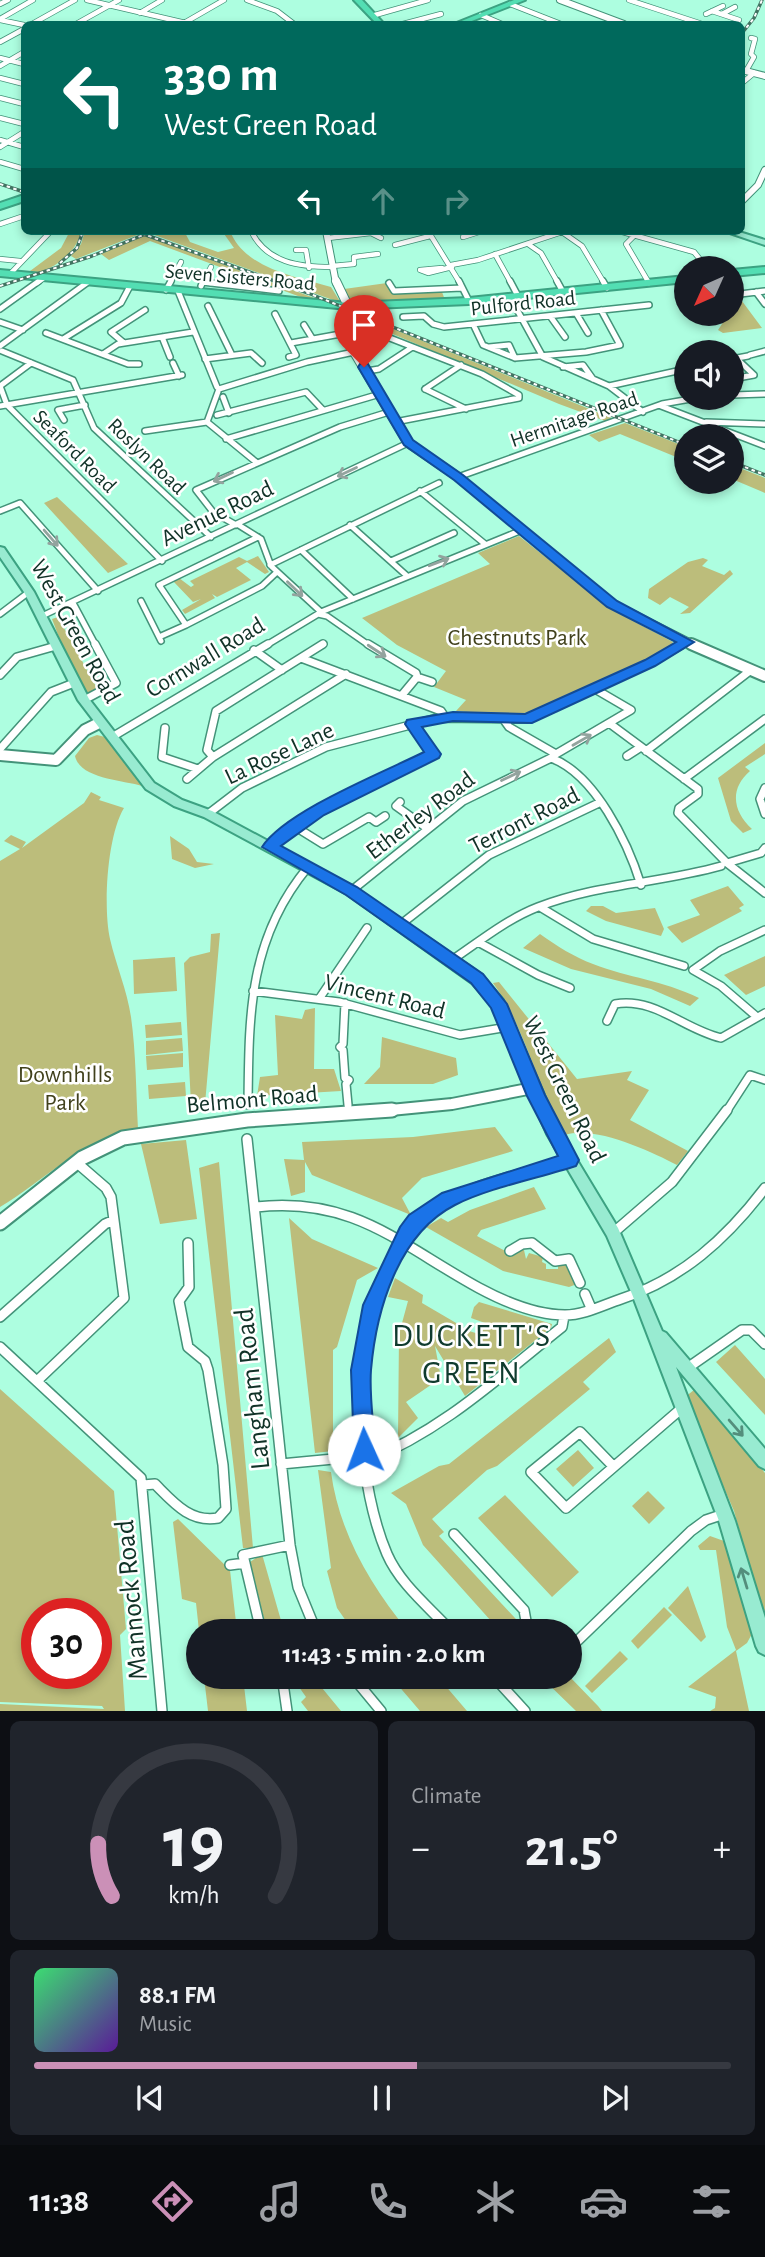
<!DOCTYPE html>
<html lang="en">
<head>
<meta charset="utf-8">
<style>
	:root { --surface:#171b24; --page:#20242c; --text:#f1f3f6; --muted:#9ea1a6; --line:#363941; --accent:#cb90b7 }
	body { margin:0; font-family:"Alegreya Sans",sans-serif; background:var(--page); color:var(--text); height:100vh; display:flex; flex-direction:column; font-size:26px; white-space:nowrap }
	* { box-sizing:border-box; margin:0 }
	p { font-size:23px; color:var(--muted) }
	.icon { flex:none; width:38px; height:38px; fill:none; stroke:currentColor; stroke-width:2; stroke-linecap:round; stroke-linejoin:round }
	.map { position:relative; height:1711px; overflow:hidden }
	.side { display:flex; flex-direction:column; gap:10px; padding:10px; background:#0d0f14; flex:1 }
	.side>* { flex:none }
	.guide { position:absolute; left:21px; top:21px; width:724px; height:214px; border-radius:10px; box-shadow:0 4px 10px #0003; background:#00695c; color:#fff; overflow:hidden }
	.needle { width:46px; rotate:225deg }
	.controls { position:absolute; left:674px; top:256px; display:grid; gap:14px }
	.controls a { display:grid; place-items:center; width:70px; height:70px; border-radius:50%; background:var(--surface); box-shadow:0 4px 10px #0003; font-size:35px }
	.speed { position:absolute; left:21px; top:1598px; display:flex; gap:14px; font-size:35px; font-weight:700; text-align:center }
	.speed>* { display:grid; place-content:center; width:91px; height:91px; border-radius:50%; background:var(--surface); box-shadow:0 4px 10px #0003; line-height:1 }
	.speed .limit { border:10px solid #d22; background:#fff; color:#111 }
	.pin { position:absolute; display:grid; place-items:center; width:60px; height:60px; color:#fff; margin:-72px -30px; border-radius:50% 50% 50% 0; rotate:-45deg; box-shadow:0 0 7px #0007 }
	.pin .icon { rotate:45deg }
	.me { position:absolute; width:77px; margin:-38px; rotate:358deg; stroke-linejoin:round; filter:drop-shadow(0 0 5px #0008) }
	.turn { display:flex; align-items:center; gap:24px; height:147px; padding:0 28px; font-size:32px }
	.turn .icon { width:91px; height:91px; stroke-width:2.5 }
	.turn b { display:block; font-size:49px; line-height:60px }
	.lanes { display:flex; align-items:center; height:66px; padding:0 28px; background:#0003; justify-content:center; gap:35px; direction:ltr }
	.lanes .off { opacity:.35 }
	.big { font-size:52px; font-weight:600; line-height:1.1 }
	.side .widget { flex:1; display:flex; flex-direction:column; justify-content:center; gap:10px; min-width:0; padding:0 24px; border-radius:10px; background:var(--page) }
	.side .dial { align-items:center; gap:0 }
	.dial svg { height:182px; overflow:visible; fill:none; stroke:var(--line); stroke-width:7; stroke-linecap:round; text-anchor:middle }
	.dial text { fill:var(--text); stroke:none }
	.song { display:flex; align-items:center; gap:21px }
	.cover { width:84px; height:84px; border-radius:10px; background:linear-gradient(135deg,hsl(140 70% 55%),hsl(270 70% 35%)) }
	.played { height:7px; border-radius:4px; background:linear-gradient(90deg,var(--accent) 55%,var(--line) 55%) }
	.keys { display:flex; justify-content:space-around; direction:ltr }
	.heat { display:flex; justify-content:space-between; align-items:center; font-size:38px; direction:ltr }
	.side .tiles { flex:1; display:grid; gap:10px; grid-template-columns:1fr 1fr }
	.widget:last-child { grid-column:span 2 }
	.trip { position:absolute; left:186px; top:1619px; width:396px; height:70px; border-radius:35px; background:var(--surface); box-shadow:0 4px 10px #0003; font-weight:600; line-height:70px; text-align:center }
	.dock { display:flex; height:112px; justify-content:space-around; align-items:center; background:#090b0e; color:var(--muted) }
	.dock .icon { width:49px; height:49px }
	.dock .on { color:var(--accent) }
	.dock b { font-size:32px; color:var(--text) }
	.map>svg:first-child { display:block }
</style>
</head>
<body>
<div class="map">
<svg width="765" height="1711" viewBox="0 0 765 1711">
	<rect width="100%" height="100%" fill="#adfee0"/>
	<path fill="#bcbd7b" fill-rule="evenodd" d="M70 231H81C78 253 48 275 26 274L61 248Z
		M85 231H132L140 234 76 259 71 256 81 244Z
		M154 231H184L190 242 218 252 234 248 222 231H230C245 269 297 277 331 287L341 303 149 233Z
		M144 235 328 303 306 299 150 241 109 260 101 254Z
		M387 283 393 293 442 292 445 300 352 303 344 289Z
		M734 297H739L762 328 723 333 718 330 728 315 721 313H732Z
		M354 313 614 419 605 421 559 404 376 327 371 330 352 325Z
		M625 423 686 447V461L620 434 599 442 589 435Z
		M732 465 765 478V493L732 479Z
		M57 497 128 564 108 573 44 503Z
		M519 536 611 609 673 642 668 650 540 710 508 716 456 711 466 700 434 687 446 671 397 645 362 618 490 564 478 553Z
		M258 556 269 572 265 574 247 562 236 568 251 580 217 597 212 594 215 598 185 614 182 610 201 599 193 602 173 581 179 578 191 587 194 585 190 581 239 557 247 561Z
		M703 558 708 560 702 566 724 575 730 570 733 574 690 613 680 614 689 607 670 597 660 605 648 598 649 589 688 562Z
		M58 617 98 690 88 695 63 648 52 619Z
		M97 735 105 737 142 786C123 780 80 779 75 756L89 738Z
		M765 743V754L745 767 750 771C729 789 733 812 752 829L743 833 731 821 718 778Z
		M91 792 101 797 99 800 124 808C107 836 103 907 110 939 116 965 127 990 131 1017 136 1053 136 1091 138 1129 91 1133 41 1183 0 1207V861L20 849 4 841 11 835 26 842 22 848 84 803Z
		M170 836 189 849 197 862 214 864 195 868 172 859Z
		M728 886 744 905 739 908 742 911 682 943 667 927 700 915 690 900Z
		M591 906H603L616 913 655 908 664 929 661 936 606 921 586 911Z
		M220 933 205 1104 191 1105 184 963 190 957 210 952 211 934Z
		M540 934C557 946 574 957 593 964 629 978 662 980 699 998L690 1006 651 989 571 969 523 948Z
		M765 956V986L746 995 724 975Z
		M175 957 177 991 134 994 133 960Z
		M499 982 577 1079 632 1071 627 1080 649 1090 630 1120 688 1151 677 1165C650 1151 594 1125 565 1135 536 1087 526 1028 493 983Z
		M315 1008 314 1069H334L341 1091 257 1096 260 1077 278 1075 275 1015 302 1019 305 1010Z
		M181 1022 182 1035 146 1038 145 1025Z
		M382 1037 456 1058 458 1075 433 1084H364L380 1067Z
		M182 1038 183 1051 146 1055V1041Z
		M183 1053V1067L147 1070 146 1056Z
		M185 1082 186 1096 149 1099 148 1085Z
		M495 1127 513 1151 422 1178 402 1198 411 1215 312 1175 305 1162V1192L291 1196 284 1159 304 1160 302 1142 413 1137Z
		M186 1140 197 1219 160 1224 141 1144Z
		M219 1162 253 1548H243L199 1168Z
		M534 1187 546 1209 481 1230 477 1236 513 1255 519 1248 524 1250 526 1259 529 1253 543 1257 542 1262 546 1264V1269H558V1264L567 1261 577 1284 569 1287 503 1271 426 1227 441 1218 448 1222 470 1210Z
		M289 1218 312 1239 378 1268 357 1280 337 1347 333 1350V1451L315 1453Z
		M395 1278 423 1295 422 1303 463 1327 465 1336 469 1331 479 1334 485 1323 471 1318 474 1307 479 1302 552 1324 551 1328 465 1396 435 1346 441 1378 406 1402 418 1418 398 1438 399 1334 408 1301 388 1297Z
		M609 1338 616 1352 583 1382 590 1389 497 1466 487 1470 432 1519 444 1532 439 1536 527 1631H500L423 1545 406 1504 391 1493 439 1466 449 1464Z
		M735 1345 765 1379V1415L716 1362Z
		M0 1389 114 1491 126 1629 120 1635 125 1711H0V1704L104 1709 102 1706 0 1702ZM37 1614H96V1673H37Z
		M694 1390 765 1473V1622L734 1511 685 1397Z
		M578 1450 594 1468 573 1487 556 1469Z
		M318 1470 331 1472C339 1532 370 1585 408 1631H353L337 1608 327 1571 331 1568Z
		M648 1491 665 1508 649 1524 632 1506Z
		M505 1495 579 1572 552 1597 478 1518Z
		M178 1519 230 1570 237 1631H199L196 1603 182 1599 173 1522Z
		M710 1536 724 1541 753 1632 747 1643 736 1651 749 1711H710L715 1708 716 1697 688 1687 736 1650 727 1627 716 1550H700L698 1546Z
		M262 1554 284 1631H267L250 1562Z
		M688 1586 706 1637 701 1642 668 1608Z
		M664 1607 672 1615 638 1649 631 1641Z
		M620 1651 628 1659 592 1693 585 1686Z
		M569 1676 598 1706 602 1711H576L541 1677Z
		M204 1677H243L247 1711H208Z
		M292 1677H313L341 1711H308L301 1702 306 1697Z
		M391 1677H438L467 1711H420Z"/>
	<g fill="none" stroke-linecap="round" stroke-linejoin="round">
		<g stroke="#439379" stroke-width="6">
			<path id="street-far3" d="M87 0 190 24
				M247 0 277 11 294 24
				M629 0 702 24
				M0 4 8 0
				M510 4 561 24
				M712 11 739 20 735 24
				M140 13 162 0
				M706 14 723 6
				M722 14 735 7
				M375 15 428 0
				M481 15 502 24
				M0 19 33 0
				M0 20 24 25
				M184 23 224 0
				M32 24 75 0
				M76 24 119 0
				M403 24 441 14
				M0 42 24 29
				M0 58 24 64
				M0 66 24 52
				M746 71 754 57 751 54 755 39 751 38
				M0 78 24 84
				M742 83 754 73
				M0 98 24 104
				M0 118 24 124
				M0 140 24 147
				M0 147 24 132
				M0 162 24 169
				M0 224 24 216
				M251 231C267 263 299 267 332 267
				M428 231 460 283
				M619 231 694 252 707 268
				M562 232 582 246 604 283
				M635 235 626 244 649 283
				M463 237 482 231
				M328 238 371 233 381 238
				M528 244 541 253 558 283
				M395 245 430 236
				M296 250H306L309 268
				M495 254 511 283
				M0 259 20 261
				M451 265 478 260 565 231
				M332 266 354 264V257L378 254
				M442 268 420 270 428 273 452 267
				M10 274 51 231
				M202 282 211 283
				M37 283 44 278
				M170 283 181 262
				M203 283 211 267"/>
		</g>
		<g stroke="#439379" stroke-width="8">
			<path id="street-far2" d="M459 281 469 301
				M510 281 518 296
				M557 281 563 292
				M603 281 607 288
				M202 282 279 291
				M389 283 394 291 462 288
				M201 286 203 281
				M166 290 171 281
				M178 291 217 387
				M756 292 765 304
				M732 295 765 291
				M510 297 543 357 609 386 643 412
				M208 306 232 355
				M0 309 39 281
				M576 313 588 333
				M275 314 296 355 289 357
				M550 316 565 337
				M403 317 424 316 433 324 444 327 649 305
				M0 322 23 330
				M473 324 483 345 515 358 586 352 620 345 601 310
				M304 325 312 338
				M46 333 128 364H139
				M377 333 482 374 519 395V398L395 422
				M162 337 170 357
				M63 339 121 303 130 286
				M124 343 111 332 145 310
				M291 343 346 333
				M0 346 88 282
				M489 347 509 345 515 358
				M2 351 73 380 94 428 211 537
				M103 354 118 344 193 332
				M750 355 765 351
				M205 359 251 353 262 363
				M732 359 748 356
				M31 363 0 386 7 405 162 561
				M173 363 179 376
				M563 367 583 365 593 379
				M367 371 379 369 411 348
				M732 379 754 375 736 358
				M609 386 686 369
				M425 389 466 409
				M425 389 461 365
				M732 395 765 394
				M223 397 229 413
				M0 406 182 375
				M661 406 765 446
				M217 415 306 392 323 410
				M64 420 58 410 85 405
				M706 422 765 424
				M145 431 207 422
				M226 439 380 394
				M256 462 207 422 219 389 307 362 354 352
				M458 477 662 404 702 397
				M420 491 485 544
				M0 511 20 503 98 591
				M237 524 261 539 271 566 321 612 522 530
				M236 525 213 512 196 490 340 427 389 412
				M350 525 406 575
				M258 537 159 585 186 625 262 586 277 572
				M301 550 353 599
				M391 561 454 533
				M270 565 439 483
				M141 601 161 641
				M73 603 96 646
				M0 614 29 592
				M42 616 408 443
				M159 637 186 625
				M265 646 318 614 327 616 370 646
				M320 646 323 644
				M680 646 686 642"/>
		</g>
		<g stroke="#439379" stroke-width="10">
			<path id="street-far1" d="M368 644 416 673 417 677 402 695
				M254 650 282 670
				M301 658 441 711 445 717
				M0 675 17 657 56 646
				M417 677 432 682
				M84 700 116 683 95 644
				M504 720 509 727 556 754 631 710 595 689
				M609 723 698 789V794L679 808 678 813 727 863 765 893
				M165 728 162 757 198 769
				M112 737 268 644
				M0 749 51 692 74 683
				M646 751 751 670
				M627 756 641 747
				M213 757 207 750 216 711 323 644
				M187 779 213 757 346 674
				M684 779 765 719
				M765 788 760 799 765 814
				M400 802 396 806 428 829
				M208 814 242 788 326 747 437 718 527 719 650 663 683 644
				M294 826 323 844 369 817 376 822 385 816
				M270 847 318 811 433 754 412 724
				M727 863 761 853 765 848
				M351 891 463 801 551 758C595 774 628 843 641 885
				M540 907 593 939 684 966
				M400 925 489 855 601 802
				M478 942 538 975 570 988
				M452 960C480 941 507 919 538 907 597 884 661 883 721 866
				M253 991 339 1002 460 1035 508 1027
				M319 999 367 928
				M345 1003 343 1044 340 1047 343 1050 345 1078 349 1080 346 1084 348 1105
				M757 1017 721 986 693 970 720 951 765 930
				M607 1021 615 1004C655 997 683 1029 721 1038L765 1013
				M248 1105C249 1016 248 939 308 867
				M726 1112 750 1075 765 1080"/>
		</g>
		<g stroke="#439379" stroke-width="12">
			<path id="street" d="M247 1139 290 1545 298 1587 316 1631
				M256 1207C354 1196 400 1245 479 1288 505 1302 536 1315 565 1315 584 1315 603 1305 621 1299 682 1279 726 1239 765 1188
				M613 1233 672 1182 727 1110
				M510 1251 522 1244 532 1243 555 1261 569 1259 580 1283
				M585 1294 591 1308
				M0 1317 105 1224 114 1220
				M0 1347 141 1478 162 1711
				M686 1369 742 1330H751L765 1344
				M38 1380 124 1298 111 1197 106 1188 76 1162
				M366 1461C442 1431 499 1377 562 1327L564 1316
				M281 1464 365 1456
				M613 1466 580 1432 531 1472 566 1508 682 1408
				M143 1485 155 1484C173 1502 190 1523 218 1518L226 1509 223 1465 208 1370 205 1361 188 1347 179 1301 189 1287 188 1243
				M454 1534 524 1610 526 1621 535 1631
				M230 1565 245 1563
				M261 1631 243 1555 290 1545
				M451 1631C429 1607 400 1584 387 1554 359 1489 350 1370 373 1303 378 1288 387 1275 394 1260 401 1246 406 1230 418 1220 461 1184 519 1176 570 1160
				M569 1649 691 1531 706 1520 724 1514
				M282 1676 287 1711
				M352 1676 381 1711
				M493 1676 525 1711"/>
		</g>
		<g stroke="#439379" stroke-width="8">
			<path id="secondary-far3" d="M560 0 624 24
				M742 70 765 76
				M742 201 758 185 765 170
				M326 231 336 283"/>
		</g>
		<g stroke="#439379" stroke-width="10">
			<path id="secondary-far2" d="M336 281 348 306V342L408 443 458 477 612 604 695 646"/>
		</g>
		<g stroke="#439379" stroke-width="14">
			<path id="secondary-far1" d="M691 644 765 676
				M0 755 56 760 85 730 99 723
				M370 1112 452 1104 533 1088"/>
		</g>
		<g stroke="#439379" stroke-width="17">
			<path id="secondary" d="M0 1223 82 1158 123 1138 247 1120 392 1110"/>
		</g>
		<g stroke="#3ca282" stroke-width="4">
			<path id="primary" d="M724 231H736L765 240V245Z
				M0 547 4 548 34 592 89 699 154 783 182 800 212 811 355 888 482 975 503 1000 560 1132 618 1228 662 1331 666 1333 765 1449V1469L759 1466 676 1367 735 1521 765 1618V1655L759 1652 756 1646 719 1521 632 1294 607 1236 547 1134 493 1007 472 983 347 894 204 817 174 806 146 789 78 700 24 592 0 557Z"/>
		</g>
		<g stroke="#3ca282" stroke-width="4">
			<path id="highway" d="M354 0H362L384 24H377Z
				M514 0H525L464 24H454Z
				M24 195V201L0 209V203Z
				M765 267V273L732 276V270Z
				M0 270 348 303 469 298 686 276V282L469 304 348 309 0 276Z"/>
		</g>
		<use href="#street-far3" stroke="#fff" stroke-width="4.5"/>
		<use href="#street-far2" stroke="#fff" stroke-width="5"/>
		<use href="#street-far1" stroke="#fff" stroke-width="7"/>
		<use href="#street" stroke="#fff" stroke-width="9"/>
		<use href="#secondary-far3" stroke="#fff" stroke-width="6"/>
		<use href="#secondary-far2" stroke="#fff" stroke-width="8"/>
		<use href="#secondary-far1" stroke="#fff" stroke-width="10"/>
		<use href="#secondary" stroke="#fff" stroke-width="13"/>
		<use href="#primary" fill="#98ebd1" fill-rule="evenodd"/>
		<use href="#highway" fill="#53deb3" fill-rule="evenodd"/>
		<g stroke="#427462" stroke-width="3.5">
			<path id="rail" d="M742 33 754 18 762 0
				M0 184 24 192
				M135 231 308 293 686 445
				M60 263 77 248 83 231
				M0 286 92 256 148 233
				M732 462 765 475"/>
		</g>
		<use href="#rail" stroke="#fff" stroke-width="2" stroke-dasharray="3.5" stroke-linecap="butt"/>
	</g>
	<defs><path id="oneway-shaft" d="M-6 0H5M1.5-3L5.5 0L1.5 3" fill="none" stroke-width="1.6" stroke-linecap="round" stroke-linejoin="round" transform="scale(1.75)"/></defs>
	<g stroke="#93a39e">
		<use href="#oneway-shaft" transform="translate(347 472) rotate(155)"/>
		<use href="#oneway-shaft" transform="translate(223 477) rotate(155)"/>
		<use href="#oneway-shaft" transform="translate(51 538) rotate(49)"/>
		<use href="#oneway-shaft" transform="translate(439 562) rotate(-21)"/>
		<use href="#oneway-shaft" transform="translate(295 589) rotate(44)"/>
		<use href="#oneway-shaft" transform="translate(377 651) rotate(33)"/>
		<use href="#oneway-shaft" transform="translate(582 740) rotate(-30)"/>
		<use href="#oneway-shaft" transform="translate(511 776) rotate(-25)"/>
	</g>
	<g stroke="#548e7c">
		<use href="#oneway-shaft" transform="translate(736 1428) rotate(49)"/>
		<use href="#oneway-shaft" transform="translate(744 1578) rotate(-107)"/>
	</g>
	<path fill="#1a73e8" stroke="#114b97" stroke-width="2" d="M360 364H368L413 440 463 475 617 601 694 642 655 666 532 723 453 721 422 727 441 754 439 758 324 815 281 846 357 887 483 974 507 1004 545 1095 579 1160 576 1166C539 1178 488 1188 455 1205 398 1234 376 1311 371 1370 369 1396 374 1424 375 1450L372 1457 364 1460 357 1457 354 1450 351 1370 363 1305 400 1227 409 1215 442 1193 558 1156 527 1096 491 1008 471 983 346 895 262 847C285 811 384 772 424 752L405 724 407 720 453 712 525 714 645 660 676 642 607 607 454 480 404 445 358 367Z"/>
	<g text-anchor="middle" stroke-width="5" stroke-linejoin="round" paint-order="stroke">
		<g font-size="21" fill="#103227" stroke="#fff">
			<text transform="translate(240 277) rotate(5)" y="7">Seven Sisters Road</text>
			<text transform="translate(523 303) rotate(-6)" y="7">Pulford Road</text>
			<text transform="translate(574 419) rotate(-19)" y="7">Hermitage Road</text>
			<text transform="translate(75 451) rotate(45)" y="7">Seaford Road</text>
			<text transform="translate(147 456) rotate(44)" y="7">Roslyn Road</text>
		</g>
		<g font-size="24" fill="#103227" stroke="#fff">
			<text transform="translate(217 513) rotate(-26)" y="8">Avenue Road</text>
			<text transform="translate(76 631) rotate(61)" y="8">West Green Road</text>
			<text transform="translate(205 657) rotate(-31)" y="8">Cornwall Road</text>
			<text transform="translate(279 753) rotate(-25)" y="8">La Rose Lane</text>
			<text transform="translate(420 815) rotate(-37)" y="8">Etherley Road</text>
			<text transform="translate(524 820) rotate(-27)" y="8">Terront Road</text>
			<text transform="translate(385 996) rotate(14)" y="8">Vincent Road</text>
			<text transform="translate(565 1089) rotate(64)" y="8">West Green Road</text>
			<text transform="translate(252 1099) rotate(-5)" y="8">Belmont Road</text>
		</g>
		<g font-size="24" fill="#41411c" stroke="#fff">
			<text x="517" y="645">Chestnuts Park</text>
			<text x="65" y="1082">Downhills<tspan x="65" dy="28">Park</tspan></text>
		</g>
		<g font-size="28" fill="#103227" stroke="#fff">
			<text transform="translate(251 1389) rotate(-96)" y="10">Langham Road</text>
			<text transform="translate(130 1600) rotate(-95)" y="10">Mannock Road</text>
		</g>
		<g font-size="32" letter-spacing="2" fill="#0f3b2e" stroke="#fff">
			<text x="472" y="1346">DUCKETT'S<tspan x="472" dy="37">GREEN</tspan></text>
		</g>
	</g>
</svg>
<div class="controls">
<a><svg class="needle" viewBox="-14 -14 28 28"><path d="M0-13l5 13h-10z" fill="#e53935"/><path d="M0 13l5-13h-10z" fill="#9ea1a6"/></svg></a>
<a><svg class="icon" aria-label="sound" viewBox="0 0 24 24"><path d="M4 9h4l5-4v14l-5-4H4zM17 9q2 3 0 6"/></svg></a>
<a><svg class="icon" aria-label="layers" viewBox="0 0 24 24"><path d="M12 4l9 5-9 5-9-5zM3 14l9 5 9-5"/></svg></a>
</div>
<div class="speed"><div class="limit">30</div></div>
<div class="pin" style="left:364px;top:367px;background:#d93025"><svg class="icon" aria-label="arrive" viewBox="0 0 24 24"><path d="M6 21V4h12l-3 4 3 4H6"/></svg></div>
<svg class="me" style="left:364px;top:1450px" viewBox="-20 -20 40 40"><circle r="19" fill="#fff"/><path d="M0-13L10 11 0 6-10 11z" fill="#1a73e8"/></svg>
<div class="trip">11:43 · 5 min · 2.0 km</div>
<div class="guide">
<div class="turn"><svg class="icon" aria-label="left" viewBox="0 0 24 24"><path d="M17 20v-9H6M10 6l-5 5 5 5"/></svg><div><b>330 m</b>West Green Road</div></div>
<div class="lanes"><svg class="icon" aria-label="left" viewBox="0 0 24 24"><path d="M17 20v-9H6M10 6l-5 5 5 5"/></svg><svg class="icon off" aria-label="ahead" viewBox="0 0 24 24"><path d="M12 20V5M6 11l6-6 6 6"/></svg><svg class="icon off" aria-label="right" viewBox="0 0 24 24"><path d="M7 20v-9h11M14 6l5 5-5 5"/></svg></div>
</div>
</div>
<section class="side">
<div class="tiles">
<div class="widget dial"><svg viewBox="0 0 100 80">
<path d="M14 69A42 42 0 1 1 86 69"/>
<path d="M14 69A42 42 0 0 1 8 46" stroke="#cb90b7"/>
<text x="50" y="56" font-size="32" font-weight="700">19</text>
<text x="50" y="72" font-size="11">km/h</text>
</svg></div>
<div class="widget"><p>Climate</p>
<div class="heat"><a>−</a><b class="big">21.5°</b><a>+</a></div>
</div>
<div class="widget">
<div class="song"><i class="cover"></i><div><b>88.1 FM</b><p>Music</p></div></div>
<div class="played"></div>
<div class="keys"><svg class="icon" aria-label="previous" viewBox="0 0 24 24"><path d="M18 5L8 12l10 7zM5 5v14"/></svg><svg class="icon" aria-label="pause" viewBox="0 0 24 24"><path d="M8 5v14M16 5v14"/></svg><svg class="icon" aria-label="next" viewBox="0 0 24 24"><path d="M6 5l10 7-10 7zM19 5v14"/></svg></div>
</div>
</div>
</section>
<nav class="dock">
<b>11:38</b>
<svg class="icon on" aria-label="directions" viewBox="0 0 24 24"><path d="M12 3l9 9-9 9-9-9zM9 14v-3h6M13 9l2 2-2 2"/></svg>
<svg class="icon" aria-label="music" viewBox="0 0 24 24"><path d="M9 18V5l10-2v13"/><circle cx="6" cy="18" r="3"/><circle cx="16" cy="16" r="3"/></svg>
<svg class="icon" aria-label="phone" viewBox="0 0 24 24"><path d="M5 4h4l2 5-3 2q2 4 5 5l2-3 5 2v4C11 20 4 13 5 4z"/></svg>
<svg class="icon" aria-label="climate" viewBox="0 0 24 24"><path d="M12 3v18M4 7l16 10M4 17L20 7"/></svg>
<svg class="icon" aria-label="car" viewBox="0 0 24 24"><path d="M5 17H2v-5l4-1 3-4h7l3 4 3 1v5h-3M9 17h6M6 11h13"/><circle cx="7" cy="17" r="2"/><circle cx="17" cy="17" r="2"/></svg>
<svg class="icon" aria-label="filters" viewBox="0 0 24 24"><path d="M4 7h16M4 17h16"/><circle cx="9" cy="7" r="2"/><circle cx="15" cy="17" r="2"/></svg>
</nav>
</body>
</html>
